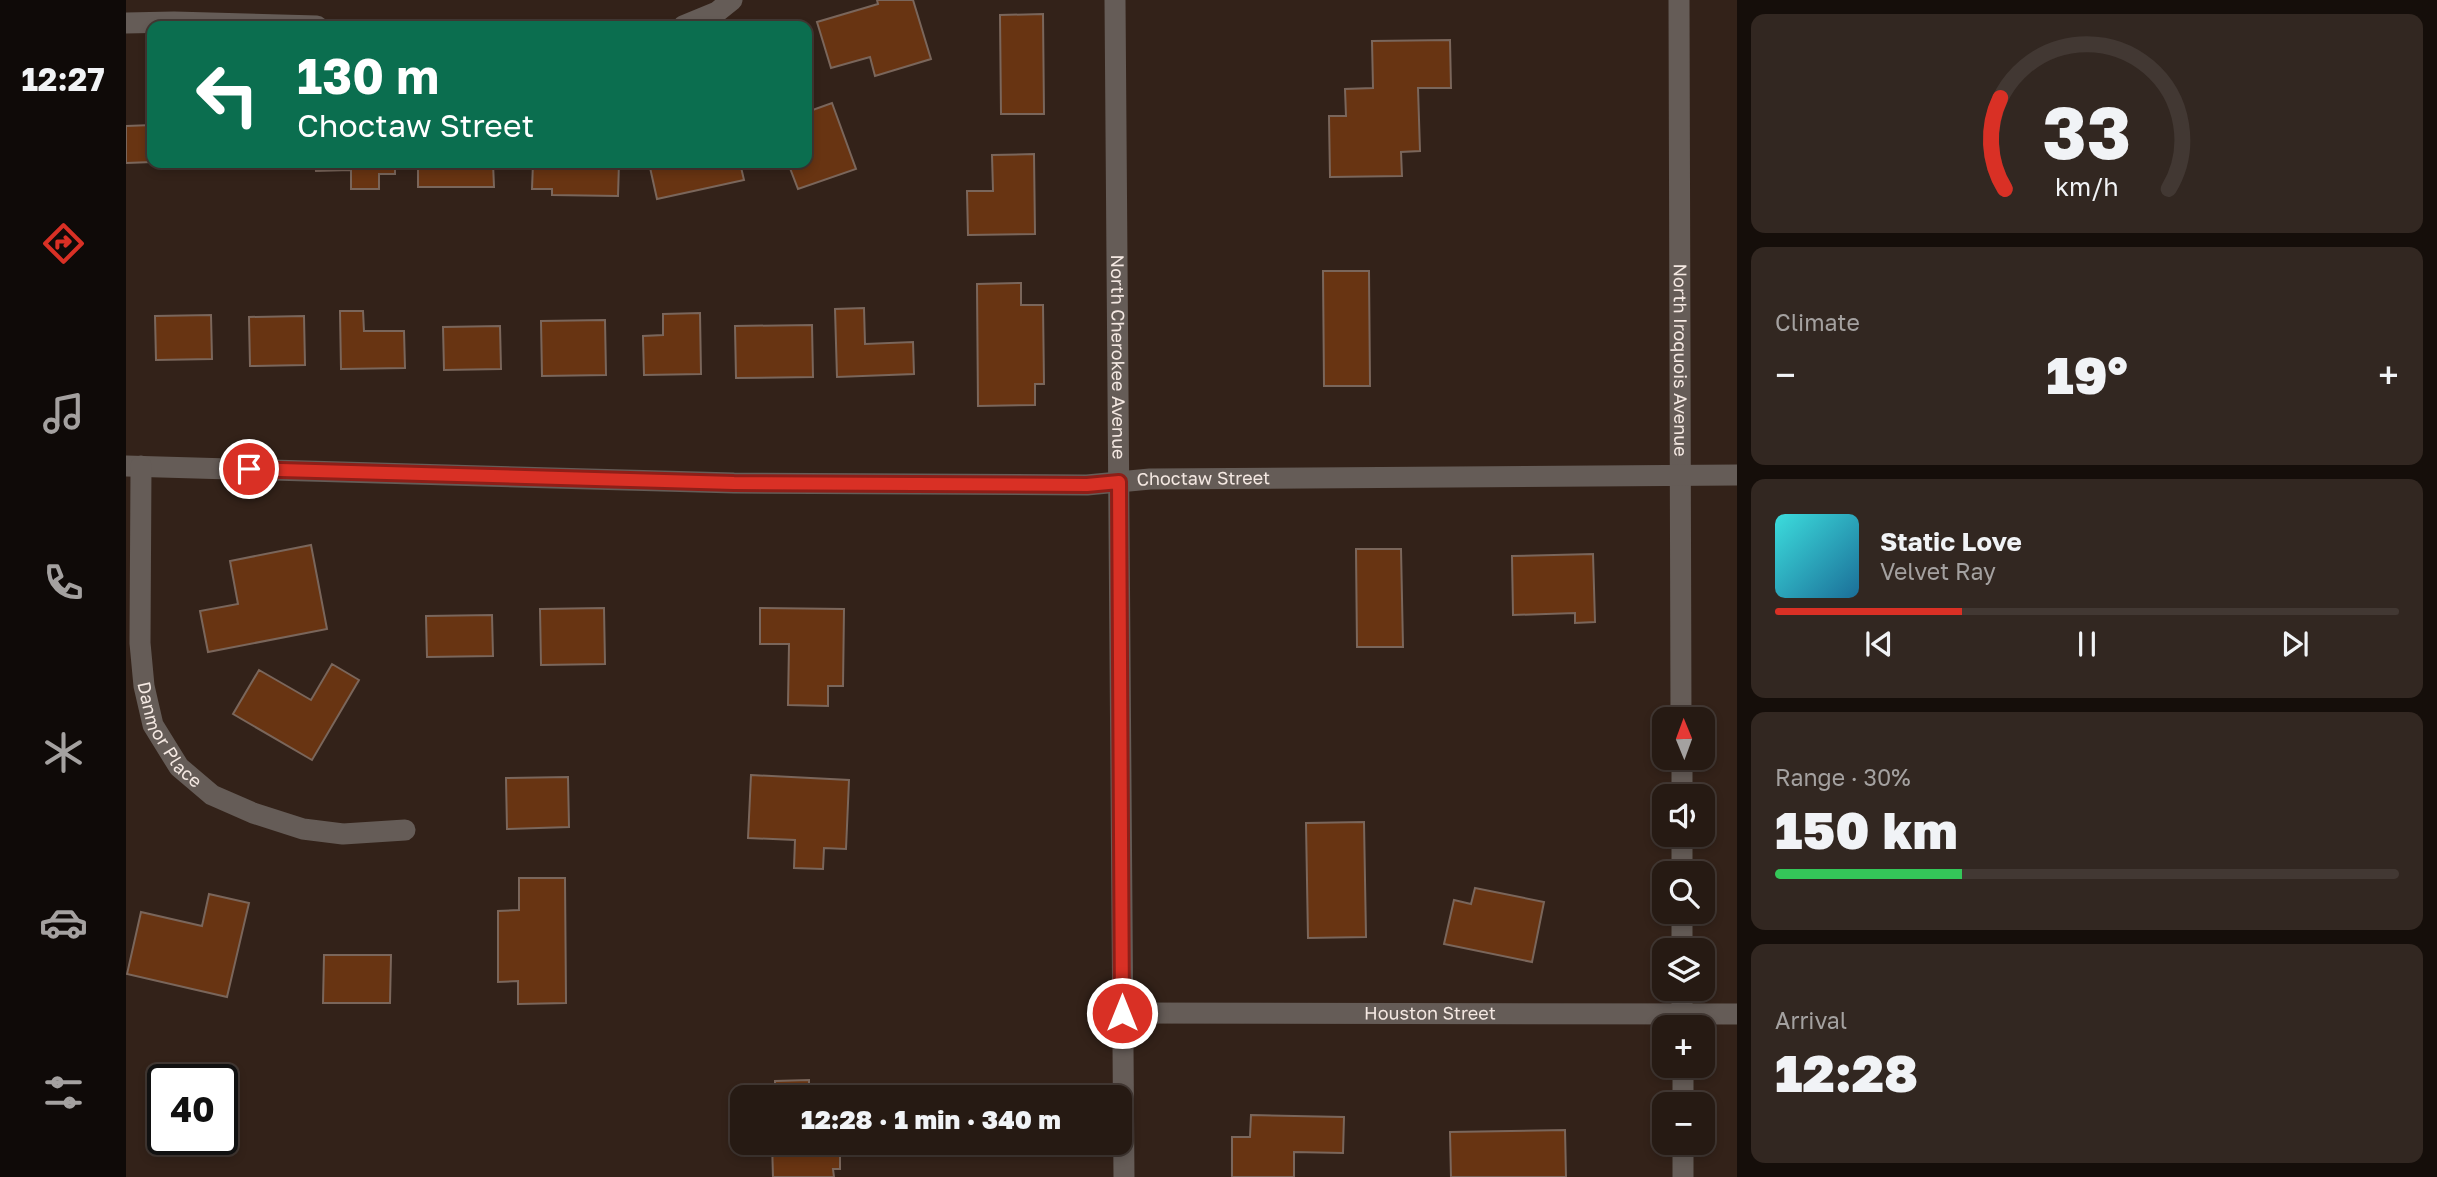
<!DOCTYPE html>
<html lang="en">
<head>
<meta charset="utf-8">
<style>
	:root { --surface:#261a13; --page:#322721; --text:#f1f3f6; --muted:#a4a1a0; --line:#423833; --accent:#d93025 }
	body { margin:0; font-family:"Golos Text",sans-serif; background:var(--page); color:var(--text); height:100vh; display:flex; flex-direction:column; font-size:26px; white-space:nowrap }
	* { box-sizing:border-box; margin:0 }
	p { font-size:23px; color:var(--muted) }
	.icon { flex:none; width:38px; height:38px; fill:none; stroke:currentColor; stroke-width:2; stroke-linecap:round; stroke-linejoin:round }
	.map { position:relative; flex:1; overflow:hidden }
	.panel { display:flex; flex-direction:column; gap:14px; padding:14px; background:#150e0a; width:700px }
	.panel>* { flex:none }
	.guide { position:absolute; left:21px; top:21px; width:665px; height:147px; border-radius:14px; box-shadow:0 4px 10px #0003,0 0 0 2px var(--line); background:#0b6e4f; color:#fff; overflow:hidden }
	.needle { width:46px; rotate:359deg }
	.fabs { position:absolute; left:1526px; top:707px; display:grid; gap:14px }
	.fabs a { display:grid; place-items:center; width:63px; height:63px; border-radius:14px; background:var(--surface); box-shadow:0 4px 10px #0003,0 0 0 2px var(--line); font-size:35px }
	.speed { position:absolute; left:21px; top:1064px; display:flex; gap:14px; font-size:35px; font-weight:700; text-align:center }
	.speed>* { display:grid; place-content:center; width:91px; height:91px; border-radius:50%; background:var(--surface); box-shadow:0 4px 10px #0003,0 0 0 2px var(--line); line-height:1 }
	.speed .limit { border:4px solid #111; border-radius:10px; background:#fff; color:#111 }
	.pin { position:absolute; display:grid; place-items:center; width:60px; height:60px; color:#fff; margin:-30px; border:4px solid #fff; border-radius:50%; box-shadow:0 2px 7px #0007 }
	.me { position:absolute; width:77px; margin:-38px; rotate:0deg; stroke-linejoin:round; filter:drop-shadow(0 0 5px #0008) }
	.turn { display:flex; align-items:center; gap:24px; height:147px; padding:0 35px; font-size:32px }
	.turn .icon { width:91px; height:91px; stroke-width:2.5 }
	.turn b { display:block; font-size:49px; line-height:60px }
	.big { font-size:52px; font-weight:800; line-height:1.1 }
	.panel .tile { flex:1; display:flex; flex-direction:column; justify-content:center; gap:10px; min-width:0; padding:0 24px; border-radius:14px; background:var(--page) }
	.panel .dial { align-items:center; gap:0 }
	.dial svg { height:182px; overflow:visible; fill:none; stroke:var(--line); stroke-width:7; stroke-linecap:round; text-anchor:middle }
	.dial text { fill:var(--text); stroke:none }
	.song { display:flex; align-items:center; gap:21px }
	.cover { width:84px; height:84px; border-radius:10px; background:linear-gradient(135deg,hsl(180 70% 55%),hsl(200 70% 35%)) }
	.played { height:7px; border-radius:4px; background:linear-gradient(90deg,var(--accent) 30%,var(--line) 30%) }
	.keys { display:flex; justify-content:space-around; direction:ltr }
	.heat { display:flex; justify-content:space-between; align-items:center; font-size:38px; direction:ltr }
	.charge { height:10px; border-radius:5px; background:linear-gradient(90deg,#34c759 30%,var(--line) 0) }
	.trip { position:absolute; left:604px; top:1085px; width:402px; height:70px; border-radius:14px; background:var(--surface); box-shadow:0 4px 10px #0003,0 0 0 2px var(--line); font-weight:800; line-height:70px; text-align:center }
	main { display:flex; flex:1; min-height:0 }
	.tabs { display:flex; flex-direction:column; width:126px; justify-content:space-around; align-items:center; background:#0f0a08; color:var(--muted) }
	.tabs .icon { width:49px; height:49px }
	.tabs .current { color:var(--accent) }
	.tabs b { font-size:32px; color:var(--text) }
	.map>svg:first-child { display:block }
</style>
</head>
<body>
<main>
<nav class="tabs">
<b>12:27</b>
<svg class="icon current" aria-label="directions" viewBox="0 0 24 24"><path d="M12 3l9 9-9 9-9-9zM9 14v-3h6M13 9l2 2-2 2"/></svg>
<svg class="icon" aria-label="music" viewBox="0 0 24 24"><path d="M9 18V5l10-2v13"/><circle cx="6" cy="18" r="3"/><circle cx="16" cy="16" r="3"/></svg>
<svg class="icon" aria-label="phone" viewBox="0 0 24 24"><path d="M5 4h4l2 5-3 2q2 4 5 5l2-3 5 2v4C11 20 4 13 5 4z"/></svg>
<svg class="icon" aria-label="climate" viewBox="0 0 24 24"><path d="M12 3v18M4 7l16 10M4 17L20 7"/></svg>
<svg class="icon" aria-label="car" viewBox="0 0 24 24"><path d="M5 17H2v-5l4-1 3-4h7l3 4 3 1v5h-3M9 17h6M6 11h13"/><circle cx="7" cy="17" r="2"/><circle cx="17" cy="17" r="2"/></svg>
<svg class="icon" aria-label="filters" viewBox="0 0 24 24"><path d="M4 7h16M4 17h16"/><circle cx="9" cy="7" r="2"/><circle cx="15" cy="17" r="2"/></svg>
</nav>
<div class="map">
<svg width="1611" height="1177" viewBox="0 0 1611 1177">
	<rect width="100%" height="100%" fill="#332219"/>
	<path fill="#683412" stroke="#7a665b" stroke-width="2" d="M751 0H787L805 59 749 76 744 57 705 68 691 22 752 4Z
		M917 14 918 114H875L874 15Z
		M1324 40 1325 88H1292L1294 151 1275 152 1276 176 1204 177 1203 116H1220L1219 89 1247 88 1246 41Z
		M706 103 730 169 672 189 662 163H681V112Z
		M26 125V162L0 163V126Z
		M908 154 909 234 842 235 841 191H867L866 155Z
		M91 163H165V166L91 168Z
		M189 163H269V174H253V189H225V170L190 171Z
		M292 163H367L368 187H292Z
		M407 163H493L492 196 426 195V189H406Z
		M523 163H614L618 180 531 199Z
		M1197 271H1243L1244 386H1198Z
		M895 283V305H917L918 384H909V405L852 406 851 284Z
		M738 308 739 344 787 342 788 374 711 377 709 309Z
		M214 311H237L238 331H278L279 368 215 369Z
		M574 313 575 374 518 375 517 336 537 335V314Z
		M85 315 86 359 30 360 29 316Z
		M178 316 179 365 124 366 123 317Z
		M479 320 480 375 416 376 415 321Z
		M686 325 687 377 610 378 609 326Z
		M374 326 375 369 318 370 317 327Z
		M185 545 201 629 82 652 74 611 112 604 104 561Z
		M1230 549H1275L1277 647H1231Z
		M1467 554 1469 622 1449 623V613L1387 615 1386 556Z
		M478 608 479 664 415 665 414 609Z
		M634 608 718 609 717 686H702V706L662 705 663 644H634Z
		M366 615 367 656 301 657 300 616Z
		M206 664 233 680 186 760 107 714 133 670 185 700Z
		M625 775 723 780 720 849 698 848 697 869 668 868 669 840 622 838Z
		M442 777 443 827 381 829 380 778Z
		M1238 822 1240 937 1182 938 1180 823Z
		M393 878H439L440 1003 392 1004V981L372 982V911L393 910Z
		M1349 888 1418 902 1406 962 1318 944 1328 900 1345 904Z
		M83 894 123 903 101 997 1 974 15 912 76 926Z
		M198 955H265L264 1003H197Z
		M683 1080V1097H649V1081Z
		M1125 1115 1218 1117 1217 1153 1168 1152V1177H1106V1137H1124Z
		M1439 1130 1440 1177H1325L1324 1132Z
		M646 1143H707L708 1152H714V1169H707L708 1177H647Z"/>
	<g fill="none" stroke-linecap="round" stroke-linejoin="round">
		<g stroke="#655c57" stroke-width="21">
			<path id="s1" d="M989 0 998 1177"/>
			<path id="s2" d="M1553 0 1555 719"/>
			<path d="M0 23 48 22 191 26"/>
			<path d="M557 26 591 12 606 0"/>
			<path id="s3" d="M0 466 608 483 961 485 1024 479 1611 475"/>
			<path id="s4" d="M15 466 14 643 18 686 27 725 53 767 86 795 127 813 177 829 217 834 279 830"/>
			<path d="M1556 758V796"/>
			<path d="M1556 835V873"/>
			<path d="M1556 912V950"/>
			<path d="M1556 989V1027"/>
			<path id="s5" d="M996 1013 1611 1014"/>
			<path d="M1557 1066V1104"/>
			<path d="M1557 1143V1177"/>
		</g>
	</g>
	<g fill="none" stroke-linecap="round" stroke-linejoin="round">
		<g stroke="#8d1f18" stroke-width="18">
			<path id="route" d="M123 469 608 483 961 485 993 482 996 1013"/>
		</g>
		<use href="#route" stroke="#d93025" stroke-width="12"/>
	</g>
	<g text-anchor="middle" stroke-width="7" stroke-linejoin="round" paint-order="stroke">
		<g font-size="18" fill="#f4e8e2" stroke="#150e0a">
			<text dy="6" stroke="none"><textPath href="#s1" startOffset="357">North Cherokee Avenue</textPath></text>
			<text dy="6" stroke="none"><textPath href="#s2" startOffset="360">North Iroquois Avenue</textPath></text>
			<text dy="6" stroke="none"><textPath href="#s3" startOffset="1078">Choctaw Street</textPath></text>
			<text dy="6" stroke="none"><textPath href="#s4" startOffset="276">Danmor Place</textPath></text>
			<text dy="6" stroke="none"><textPath href="#s5" startOffset="308">Houston Street</textPath></text>
		</g>
	</g>
</svg>
<div class="fabs">
<a><svg class="needle" viewBox="-14 -14 28 28"><path d="M0-13l5 13h-10z" fill="#e53935"/><path d="M0 13l5-13h-10z" fill="#a4a1a0"/></svg></a>
<a><svg class="icon" aria-label="sound" viewBox="0 0 24 24"><path d="M4 9h4l5-4v14l-5-4H4zM17 9q2 3 0 6"/></svg></a>
<a><svg class="icon" aria-label="search" viewBox="0 0 24 24"><circle cx="10" cy="10" r="6"/><path d="M15 15l6 6"/></svg></a>
<a><svg class="icon" aria-label="layers" viewBox="0 0 24 24"><path d="M12 4l9 5-9 5-9-5zM3 14l9 5 9-5"/></svg></a>
<a>+</a>
<a>−</a>
</div>
<div class="speed"><div class="limit">40</div></div>
<div class="pin" style="left:123px;top:469px;background:#d93025"><svg class="icon" aria-label="arrive" viewBox="0 0 24 24"><path d="M6 21V4h12l-3 4 3 4H6"/></svg></div>
<svg class="me" style="left:996px;top:1013px" viewBox="-20 -20 40 40"><circle r="17" fill="#d93025" stroke="#fff" stroke-width="3"/><path d="M0-11L8 9 0 5-8 9z" fill="#fff"/></svg>
<div class="trip">12:28 · 1 min · 340 m</div>
<div class="guide">
<div class="turn"><svg class="icon" aria-label="left" viewBox="0 0 24 24"><path d="M17 20v-9H6M10 6l-5 5 5 5"/></svg><div><b>130 m</b>Choctaw Street</div></div>
</div>
</div>
<section class="panel">
<div class="tile dial"><svg viewBox="0 0 100 80">
<path d="M14 69A42 42 0 1 1 86 69"/>
<path d="M14 69A42 42 0 0 1 12 29" stroke="#d93025"/>
<text x="50" y="56" font-size="32" font-weight="700">33</text>
<text x="50" y="72" font-size="11">km/h</text>
</svg></div>
<div class="tile"><p>Climate</p>
<div class="heat"><a>−</a><b class="big">19°</b><a>+</a></div>
</div>
<div class="tile">
<div class="song"><i class="cover"></i><div><b>Static Love</b><p>Velvet Ray</p></div></div>
<div class="played"></div>
<div class="keys"><svg class="icon" aria-label="previous" viewBox="0 0 24 24"><path d="M18 5L8 12l10 7zM5 5v14"/></svg><svg class="icon" aria-label="pause" viewBox="0 0 24 24"><path d="M8 5v14M16 5v14"/></svg><svg class="icon" aria-label="next" viewBox="0 0 24 24"><path d="M6 5l10 7-10 7zM19 5v14"/></svg></div>
</div>
<div class="tile"><p>Range · 30%</p><b class="big">150 km</b><div class="charge"></div></div>
<div class="tile"><p>Arrival</p><b class="big">12:28</b></div>
</section>
</main>
</body>
</html>
